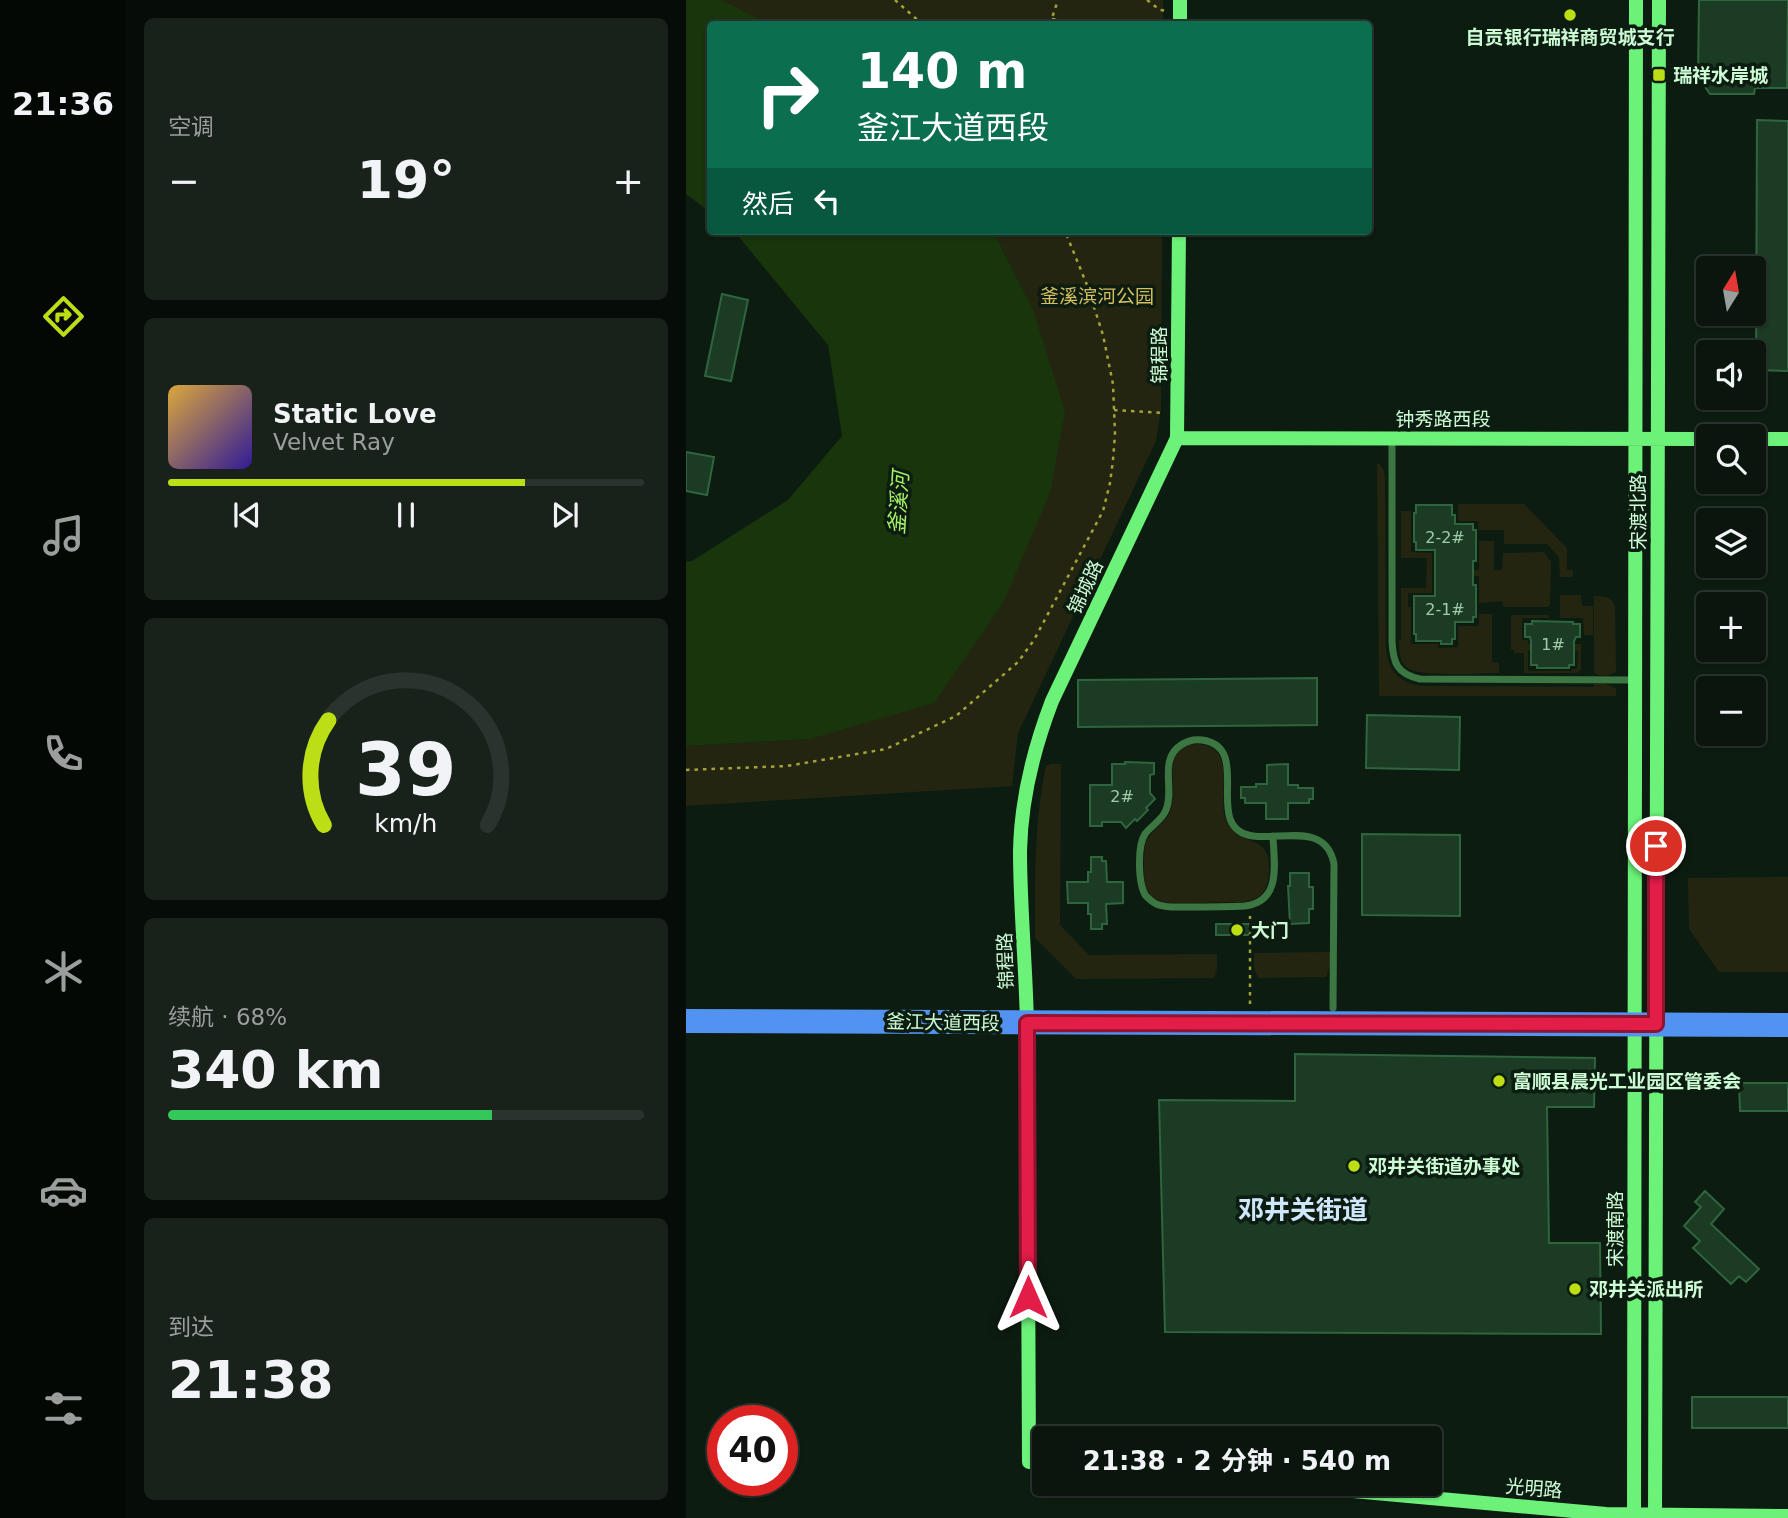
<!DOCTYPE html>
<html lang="zh">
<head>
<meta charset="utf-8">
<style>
	:root { --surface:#0a150d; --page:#18221b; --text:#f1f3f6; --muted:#999f9d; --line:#2a342e; --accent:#bbdf14 }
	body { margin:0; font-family:"DejaVu Sans","Noto Sans SC",sans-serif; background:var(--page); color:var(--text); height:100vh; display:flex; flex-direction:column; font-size:26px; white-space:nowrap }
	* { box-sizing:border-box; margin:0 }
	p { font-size:23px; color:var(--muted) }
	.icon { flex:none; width:38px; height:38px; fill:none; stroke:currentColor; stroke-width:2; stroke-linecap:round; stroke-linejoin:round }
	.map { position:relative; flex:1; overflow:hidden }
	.side { display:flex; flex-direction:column; gap:18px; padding:18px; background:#060c07; width:560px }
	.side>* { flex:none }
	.guide { position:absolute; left:21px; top:21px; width:665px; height:214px; border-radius:7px; box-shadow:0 2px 5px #0004,0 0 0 2px var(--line); background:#0b6e4f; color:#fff; overflow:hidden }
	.needle { width:46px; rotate:11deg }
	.buttons { position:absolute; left:1010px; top:256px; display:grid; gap:14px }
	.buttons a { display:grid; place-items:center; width:70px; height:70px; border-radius:7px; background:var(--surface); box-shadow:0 2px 5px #0004,0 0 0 2px var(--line); font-size:35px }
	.speed { position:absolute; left:21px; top:1405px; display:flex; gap:14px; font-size:35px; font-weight:700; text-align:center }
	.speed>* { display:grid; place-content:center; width:91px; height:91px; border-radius:50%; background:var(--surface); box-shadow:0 2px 5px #0004,0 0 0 2px var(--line); line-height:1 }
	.speed .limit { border:10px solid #d22; background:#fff; color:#111 }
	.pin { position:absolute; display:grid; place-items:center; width:60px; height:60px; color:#fff; margin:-30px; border:4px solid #fff; border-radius:50%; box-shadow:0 2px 7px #0007 }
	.me { position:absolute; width:77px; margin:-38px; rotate:0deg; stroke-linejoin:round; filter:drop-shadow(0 0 5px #0008) }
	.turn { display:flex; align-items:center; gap:24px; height:147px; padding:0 35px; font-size:32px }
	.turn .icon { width:91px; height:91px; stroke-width:2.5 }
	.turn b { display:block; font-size:49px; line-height:60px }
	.then { display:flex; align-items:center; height:66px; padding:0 35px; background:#0003; gap:14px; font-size:26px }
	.big { font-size:52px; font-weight:700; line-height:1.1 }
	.side .widget { flex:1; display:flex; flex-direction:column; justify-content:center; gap:10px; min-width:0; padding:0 24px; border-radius:10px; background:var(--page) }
	.side .dial { align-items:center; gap:0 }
	.dial svg { height:182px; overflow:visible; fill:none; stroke:var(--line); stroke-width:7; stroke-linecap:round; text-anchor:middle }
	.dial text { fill:var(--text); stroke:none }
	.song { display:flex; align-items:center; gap:21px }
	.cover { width:84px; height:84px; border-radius:10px; background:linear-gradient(135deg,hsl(40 70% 55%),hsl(250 70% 35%)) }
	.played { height:7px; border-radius:4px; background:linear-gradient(90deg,var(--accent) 75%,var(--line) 75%) }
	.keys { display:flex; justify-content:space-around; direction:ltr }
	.heat { display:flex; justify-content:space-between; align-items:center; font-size:38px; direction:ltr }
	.charge { height:10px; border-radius:5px; background:linear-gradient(90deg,#34c759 68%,var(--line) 0) }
	.trip { position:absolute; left:346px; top:1426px; width:410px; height:70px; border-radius:7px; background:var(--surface); box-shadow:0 2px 5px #0004,0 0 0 2px var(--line); font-weight:700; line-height:70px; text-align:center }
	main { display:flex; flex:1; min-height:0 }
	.menu { display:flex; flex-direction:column; width:126px; justify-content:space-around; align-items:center; background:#040805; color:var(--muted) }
	.menu .icon { width:49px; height:49px }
	.menu .active { color:var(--accent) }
	.menu b { font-size:32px; color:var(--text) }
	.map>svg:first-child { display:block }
</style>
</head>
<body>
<main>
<nav class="menu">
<b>21:36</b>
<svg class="icon active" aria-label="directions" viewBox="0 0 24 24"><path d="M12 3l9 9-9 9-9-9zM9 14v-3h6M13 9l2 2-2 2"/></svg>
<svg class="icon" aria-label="music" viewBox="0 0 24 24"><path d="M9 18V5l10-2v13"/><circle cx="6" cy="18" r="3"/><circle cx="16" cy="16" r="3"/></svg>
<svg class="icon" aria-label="phone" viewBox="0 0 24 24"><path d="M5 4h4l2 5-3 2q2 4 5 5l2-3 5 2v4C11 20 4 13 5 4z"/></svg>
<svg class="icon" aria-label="climate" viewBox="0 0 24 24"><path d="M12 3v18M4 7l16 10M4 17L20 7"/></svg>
<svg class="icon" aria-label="car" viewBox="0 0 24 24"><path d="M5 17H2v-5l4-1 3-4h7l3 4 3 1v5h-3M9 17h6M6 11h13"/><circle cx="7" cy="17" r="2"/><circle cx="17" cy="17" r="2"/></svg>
<svg class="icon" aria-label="filters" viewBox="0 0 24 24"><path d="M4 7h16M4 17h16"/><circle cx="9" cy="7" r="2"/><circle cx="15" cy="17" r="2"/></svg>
</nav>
<section class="side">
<div class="widget"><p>空调</p>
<div class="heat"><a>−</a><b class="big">19°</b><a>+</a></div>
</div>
<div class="widget">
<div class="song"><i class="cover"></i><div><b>Static Love</b><p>Velvet Ray</p></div></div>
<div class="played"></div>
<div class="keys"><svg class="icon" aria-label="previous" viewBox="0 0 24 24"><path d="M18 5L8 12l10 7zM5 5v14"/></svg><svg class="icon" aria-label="pause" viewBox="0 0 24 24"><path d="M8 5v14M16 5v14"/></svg><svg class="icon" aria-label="next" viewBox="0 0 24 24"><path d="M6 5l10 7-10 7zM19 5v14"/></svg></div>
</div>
<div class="widget dial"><svg viewBox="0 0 100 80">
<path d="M14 69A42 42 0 1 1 86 69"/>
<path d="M14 69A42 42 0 0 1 16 23" stroke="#bbdf14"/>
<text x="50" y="56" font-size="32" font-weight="700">39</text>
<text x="50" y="72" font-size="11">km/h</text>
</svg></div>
<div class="widget"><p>续航 · 68%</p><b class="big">340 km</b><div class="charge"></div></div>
<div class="widget"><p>到达</p><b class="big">21:38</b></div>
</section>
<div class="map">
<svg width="1102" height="1518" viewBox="0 0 1102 1518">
	<rect width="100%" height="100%" fill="#0d1c11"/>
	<path fill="#242511" d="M36 0H477V24H83Z
		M307 231H476L475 409 470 441 332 733 326 786 0 806V746L124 739 347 309Z
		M691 464H694L698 471 699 479 700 649C702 671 715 684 737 686L908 687V684H919L930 688V696H693Z
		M772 504H838L881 548V570H887V577H874L873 557 861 544H818V530H793L792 521H772Z
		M715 511H725V552L746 553V593H722V607H725V644H752V648L772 647V626H793V614H806V662L813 663V673C795 673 732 678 720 667 713 660 713 650 713 640H715V588H740L741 558H715Z
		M793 541H808V570H816L817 553 858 552 865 562 864 605 862 607H820L817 606 816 601 793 603V576H768V570H793Z
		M874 595H895L896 606H907V635H898L897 618H874Z
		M908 596C918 596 925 596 929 606L930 672C923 676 913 678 908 672Z
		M825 615H863V618H836V640H842V644H846V650L842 651V671H885L886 669H891L892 651H887V644H895V669L891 673H838V653H828V650H825Z
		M511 744C553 746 530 795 540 820 549 843 564 835 577 848 582 854 583 861 583 868 583 886 578 900 558 902L484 903C458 900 458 885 458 863 458 856 458 848 460 842 465 830 479 824 484 812 494 788 472 748 511 744Z
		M365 764H375L374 925 403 955 531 954V969L528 978 390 979 349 938C349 880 348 823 360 766Z
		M1102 877V972H1033L1003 929 1002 878Z
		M644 952V966L640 977 572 978 568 968V953Z"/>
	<path fill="#18350c" d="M0 0H36L83 24H24V212L0 194Z
		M48 231H307L347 309 379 412 364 493 317 603 248 703 124 739 0 746V562L6 561 102 500 156 436 142 345Z"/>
	<path fill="#1b3b24" stroke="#2f653e" stroke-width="2" d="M1013 0H1102L1101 88H1069L1068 94H1024L1012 77Z
		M1071 120 1102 121V371L1070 370Z
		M36 294 62 300 45 381 19 376Z
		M0 452 28 457 21 495 0 491Z
		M730 505H766V515H769V524H787V530H790V561H787V585H790V617H787V622H769V639H766V644H755V641H730V634H728V596H749V550H730V542H728V513H730Z
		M846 621 887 622V624H894V637H890L888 641V665H883V668H851V665H845V641L844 637H839V624H846Z
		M631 678V725L392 727V680Z
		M681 715 774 717 773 770 680 768Z
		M439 762 468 763V774L464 775V793L469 799 460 808 462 810 451 821 449 819 440 828 435 822H416V826H404V785H426V764H439Z
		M602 764V785H612V788H627V799H623V803H602V819H580V803H559V798H555V787H570V784H581V765Z
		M676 834 774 835V916L676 915Z
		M405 857H416V861H420L421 882H437V903L420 904 421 924H416V929H405V914H402V903H382L381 882H402V872H405Z
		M604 873H623V887H627V909H623V923L604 924 602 886H604Z
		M530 924H571V935H530Z
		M609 1054 909 1058 908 1107H861L863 1243H914L915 1334 479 1332 473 1100 609 1101Z
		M1053 1083H1102V1111H1054Z
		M1019 1191 1038 1209 1025 1224 1073 1269 1060 1282 1053 1276 1045 1284 1007 1248 1014 1241 998 1226 1015 1207 1009 1202Z
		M1006 1397H1102V1428H1006Z"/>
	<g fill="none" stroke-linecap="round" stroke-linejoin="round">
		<path stroke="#a2a437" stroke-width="2.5" stroke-dasharray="3.5 5" stroke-linecap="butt" d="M209 0 236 24
			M461 0 474 10 482 11
			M366 19 378 21 382 24
			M364 24 372 0
			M428 410 477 413
			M0 770 101 766 200 749 270 716 332 662 348 640 417 511 424 483 427 460 429 434 427 384 417 335 401 285 379 231
			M564 1004V916"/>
		<path stroke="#3c7743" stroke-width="7" d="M706 439V641C707 663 711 674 734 679L949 680
			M587 836C588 864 596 901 559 906 539 907 520 907 500 907 492 907 482 908 473 905 469 904 464 900 460 896 452 885 451 846 459 834 466 825 476 820 480 810 489 789 472 760 495 745 501 741 509 739 516 740 569 747 514 829 567 836 596 840 640 822 648 864L647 1008"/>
		<path stroke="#6cf279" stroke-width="14" d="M494 24V0
			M491 438 1022 439
			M1068 439H1102
			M359 1463 343 1462C342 1316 342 1171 341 1026 340 967 334 909 334 851 335 799 348 748 366 701L491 438 493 231
			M590 1484 920 1514 1102 1516
			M948 1518 950 0
			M969 1518 973 0"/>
		<path stroke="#5292f0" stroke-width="24" d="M0 1021 1102 1025"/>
	</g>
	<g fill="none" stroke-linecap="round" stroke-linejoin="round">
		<g stroke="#92132f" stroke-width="18">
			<path id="route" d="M342 1297 341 1023 970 1024V846"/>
		</g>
		<use href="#route" stroke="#e11d48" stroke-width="12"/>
	</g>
	<g fill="#bbdf14" stroke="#0d1c11" stroke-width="2.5">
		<circle cx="884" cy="15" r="7"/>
		<rect x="966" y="68" width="14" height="14" rx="3.5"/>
		<circle cx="551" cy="930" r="7"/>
		<circle cx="813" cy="1081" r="7"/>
		<circle cx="668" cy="1166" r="7"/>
		<circle cx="889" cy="1289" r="7"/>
	</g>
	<g text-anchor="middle" stroke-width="7" stroke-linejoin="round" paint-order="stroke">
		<g font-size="16" fill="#a0cba9">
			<text x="759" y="543">2-2#</text>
			<text x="759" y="615">2-1#</text>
			<text x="867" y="650">1#</text>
			<text x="436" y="802">2#</text>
		</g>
		<g font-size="19" font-weight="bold" fill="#ccfbd5" stroke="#0d1c11" text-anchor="start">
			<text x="884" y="44" text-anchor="middle">自贡银行瑞祥商贸城支行</text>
			<text x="987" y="82">瑞祥水岸城</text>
			<text x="565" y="937">大门</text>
			<text x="827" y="1088">富顺县晨光工业园区管委会</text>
			<text x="682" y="1173">邓井关街道办事处</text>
			<text x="903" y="1296">邓井关派出所</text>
		</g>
		<g font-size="19" fill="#d3bf60" stroke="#0d1c11">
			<text x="411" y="303">釜溪滨河公园</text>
		</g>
		<g font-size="19" fill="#ccfbd5" stroke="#0d1c11">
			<text transform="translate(473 355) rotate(-90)" y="7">锦程路</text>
			<text x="757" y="426">钟秀路西段</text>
			<text transform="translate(952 512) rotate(-90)" y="7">宋渡北路</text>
			<text transform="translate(399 587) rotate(-65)" y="7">锦城路</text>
			<text transform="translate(319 961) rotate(-92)" y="7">锦程路</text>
			<text transform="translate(257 1022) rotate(1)" y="7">釜江大道西段</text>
			<text transform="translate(929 1229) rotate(-90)" y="7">宋渡南路</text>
			<text transform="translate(848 1488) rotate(5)" y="7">光明路</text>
		</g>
		<g font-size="21" font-style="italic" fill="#a5f163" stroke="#0d1c11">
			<text transform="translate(213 503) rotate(-86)" y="7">釜溪河</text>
		</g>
		<g font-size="26" font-weight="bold" fill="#cee7fb" stroke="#0d1c11">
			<text x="617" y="1219">邓井关街道</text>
		</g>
	</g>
</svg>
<div class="buttons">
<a><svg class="needle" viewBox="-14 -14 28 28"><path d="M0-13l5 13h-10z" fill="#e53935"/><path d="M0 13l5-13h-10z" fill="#999f9d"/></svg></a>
<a><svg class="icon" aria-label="sound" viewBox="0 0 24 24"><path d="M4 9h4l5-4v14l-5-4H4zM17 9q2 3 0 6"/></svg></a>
<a><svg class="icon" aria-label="search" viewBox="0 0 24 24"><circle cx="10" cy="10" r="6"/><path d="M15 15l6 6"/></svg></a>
<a><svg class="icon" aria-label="layers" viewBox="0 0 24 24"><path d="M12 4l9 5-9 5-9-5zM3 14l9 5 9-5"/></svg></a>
<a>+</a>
<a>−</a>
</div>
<div class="speed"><div class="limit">40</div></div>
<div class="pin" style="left:970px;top:846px;background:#d93025"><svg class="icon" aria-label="arrive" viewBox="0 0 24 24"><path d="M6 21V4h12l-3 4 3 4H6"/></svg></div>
<svg class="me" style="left:342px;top:1297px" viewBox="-20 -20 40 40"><path d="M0-17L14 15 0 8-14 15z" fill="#e11d48" stroke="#fff" stroke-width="4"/></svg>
<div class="trip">21:38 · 2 分钟 · 540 m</div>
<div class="guide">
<div class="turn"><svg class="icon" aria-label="right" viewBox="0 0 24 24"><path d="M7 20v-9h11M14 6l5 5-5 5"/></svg><div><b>140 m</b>釜江大道西段</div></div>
<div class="then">然后<svg class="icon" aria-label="left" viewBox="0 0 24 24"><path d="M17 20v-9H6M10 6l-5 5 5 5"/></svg></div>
</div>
</div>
</main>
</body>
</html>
